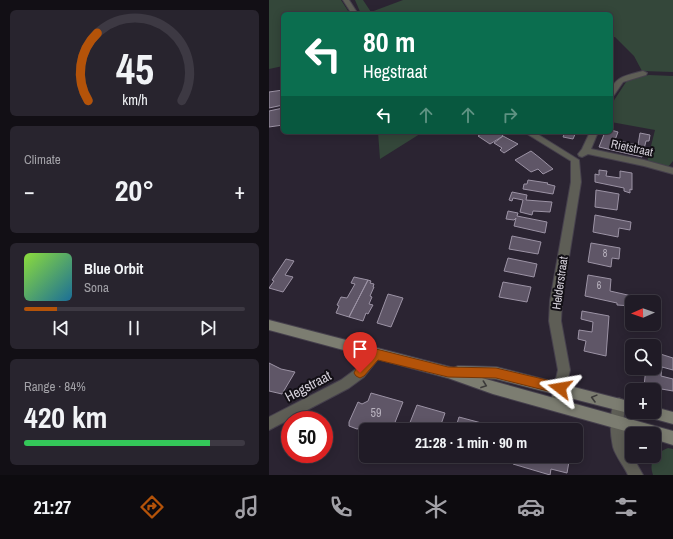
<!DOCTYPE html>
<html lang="en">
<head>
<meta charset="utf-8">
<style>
	:root { --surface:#201b26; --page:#28242e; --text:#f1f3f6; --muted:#a2a1a7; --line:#3d3943; --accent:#b45309 }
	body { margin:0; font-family:"Archivo Narrow",sans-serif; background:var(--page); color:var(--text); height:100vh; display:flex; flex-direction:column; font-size:15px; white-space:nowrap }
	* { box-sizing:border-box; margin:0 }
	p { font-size:13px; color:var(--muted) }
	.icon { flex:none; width:22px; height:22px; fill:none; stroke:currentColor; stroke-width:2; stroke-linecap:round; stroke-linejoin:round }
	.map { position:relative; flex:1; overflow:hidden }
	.drawer { display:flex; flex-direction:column; gap:10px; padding:10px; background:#120f15; width:269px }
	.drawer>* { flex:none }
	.top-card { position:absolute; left:12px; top:12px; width:332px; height:122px; border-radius:6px; box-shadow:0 2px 10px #0003,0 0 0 1px var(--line); background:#0b6e4f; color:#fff; overflow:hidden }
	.needle { width:26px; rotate:268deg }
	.controls { position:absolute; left:356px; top:295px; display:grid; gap:8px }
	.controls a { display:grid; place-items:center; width:36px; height:36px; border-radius:6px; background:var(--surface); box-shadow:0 2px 10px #0003,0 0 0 1px var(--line); font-size:20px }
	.speed { position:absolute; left:12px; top:411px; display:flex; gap:8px; font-size:20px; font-weight:700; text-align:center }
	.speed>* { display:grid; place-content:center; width:52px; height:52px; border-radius:50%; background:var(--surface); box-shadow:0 2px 10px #0003,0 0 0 1px var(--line); line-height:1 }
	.speed .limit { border:6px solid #d22; background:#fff; color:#111 }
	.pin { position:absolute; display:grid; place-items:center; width:34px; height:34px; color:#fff; margin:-41px -17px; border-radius:50% 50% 50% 0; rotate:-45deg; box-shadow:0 0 4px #0007 }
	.pin .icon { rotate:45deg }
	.me { position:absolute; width:44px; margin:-22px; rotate:284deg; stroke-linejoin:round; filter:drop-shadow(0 0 3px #0008) }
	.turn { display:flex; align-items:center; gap:14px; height:84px; padding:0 16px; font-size:18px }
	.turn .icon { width:52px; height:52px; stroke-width:2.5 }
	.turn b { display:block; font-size:28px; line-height:34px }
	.lanes { display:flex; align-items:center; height:38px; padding:0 16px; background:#0003; justify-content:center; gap:20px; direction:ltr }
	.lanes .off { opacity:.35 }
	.big { font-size:30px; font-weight:800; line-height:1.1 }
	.drawer .tile { flex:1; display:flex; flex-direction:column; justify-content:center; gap:6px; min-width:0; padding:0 14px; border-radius:6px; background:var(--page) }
	.drawer .dial { align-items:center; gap:0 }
	.dial svg { height:104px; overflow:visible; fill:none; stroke:var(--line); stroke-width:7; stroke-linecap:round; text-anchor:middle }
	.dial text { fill:var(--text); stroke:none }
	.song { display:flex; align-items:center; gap:12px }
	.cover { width:48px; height:48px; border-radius:6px; background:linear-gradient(135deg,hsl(90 70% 55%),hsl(200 70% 35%)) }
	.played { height:4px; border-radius:2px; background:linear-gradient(90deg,var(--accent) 15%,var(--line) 15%) }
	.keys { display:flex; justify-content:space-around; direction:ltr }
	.heat { display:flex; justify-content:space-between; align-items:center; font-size:22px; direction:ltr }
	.charge { height:6px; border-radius:3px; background:linear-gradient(90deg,#34c759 84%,var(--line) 0) }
	.trip { position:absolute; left:90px; top:423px; width:224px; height:40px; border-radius:6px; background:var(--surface); box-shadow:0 2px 10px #0003,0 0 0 1px var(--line); font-weight:800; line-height:40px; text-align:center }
	.menu { display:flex; height:64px; justify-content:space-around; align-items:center; background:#0d0b0f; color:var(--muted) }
	.menu .icon { width:28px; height:28px }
	.menu .selected { color:var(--accent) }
	.menu b { font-size:18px; color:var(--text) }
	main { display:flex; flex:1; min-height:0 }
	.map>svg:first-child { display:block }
</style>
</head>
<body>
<main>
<section class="drawer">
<div class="tile dial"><svg viewBox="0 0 100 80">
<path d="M14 69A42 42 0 1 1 86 69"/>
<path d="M14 69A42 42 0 0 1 21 17" stroke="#b45309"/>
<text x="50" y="56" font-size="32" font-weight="700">45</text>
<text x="50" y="72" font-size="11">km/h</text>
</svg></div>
<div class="tile"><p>Climate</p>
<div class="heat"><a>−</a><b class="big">20°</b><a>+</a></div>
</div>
<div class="tile">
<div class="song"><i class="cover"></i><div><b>Blue Orbit</b><p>Sona</p></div></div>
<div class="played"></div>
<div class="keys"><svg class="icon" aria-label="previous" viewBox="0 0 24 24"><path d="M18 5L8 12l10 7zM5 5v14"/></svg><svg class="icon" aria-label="pause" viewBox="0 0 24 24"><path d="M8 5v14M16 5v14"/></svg><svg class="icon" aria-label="next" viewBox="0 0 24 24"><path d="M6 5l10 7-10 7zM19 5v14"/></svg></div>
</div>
<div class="tile"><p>Range · 84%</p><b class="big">420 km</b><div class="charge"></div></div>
</section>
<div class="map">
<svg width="404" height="475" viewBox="0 0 404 475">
	<rect width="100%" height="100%" fill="#2b2432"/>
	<path fill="#34473a" d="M0 0H72L81 14H14V66L0 69Z
		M86 0H94L102 12 134 0H404V72L373 71 365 56 346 37H342V14H92Z
		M380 75 404 76V161L399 167 378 162 386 130 342 122V105L359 79Z
		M109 132H154L111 159Z
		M399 448 404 449V475H384C379 461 387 453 399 448Z"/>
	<path fill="#5f5667" stroke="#9c93a5" d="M14 90V105L0 108V92Z
		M14 108V125L0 127V111Z
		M342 130 349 132 346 140 369 145 371 133 381 135 380 141H377L373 157 330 147 336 132H342Z
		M215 132H230L234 136 221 144 209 136Z
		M296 132H307L304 139 294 137Z
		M234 136 249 144 235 153 231 150 233 148 225 143Z
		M262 151 271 158 284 169 274 174 269 169 262 172 246 160Z
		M330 170 338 171 337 176 351 178V171L363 173V190L361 189V193L355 191V188L326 182V174L330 175Z
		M259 180 279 183 278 184 286 186 284 194 254 189 255 184H258Z
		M327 190 350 194 348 210 326 207Z
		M243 192 258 195 257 200 283 202 281 212 264 211 263 215 251 212 254 200 244 198 243 201 240 200Z
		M239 211 249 213 248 216 278 222 276 233 245 226 247 218 245 220 237 219Z
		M326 215 362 222 361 230 350 228 349 237 324 232Z
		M243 236 272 242 269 254 240 249Z
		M322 243 351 248 350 259 343 258 342 267 319 262Z
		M239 258 268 264 265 277 235 271Z
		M17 259 25 261 16 275 24 277 14 292 0 288 5 281 3 280Z
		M319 275 342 279 341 291 363 296V306L348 305V303L316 296Z
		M85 277 99 280 80 317 67 313 70 306 68 305 72 297 78 298 86 284 82 283Z
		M99 280 102 281 101 283 105 284 104 287H105L101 296 103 297 100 304 104 305 99 314 97 313 94 321 80 317Z
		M234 282 262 287 258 302 230 297Z
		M119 294 134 298 122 327 108 323Z
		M313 311 340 316 337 356 315 351 317 341 309 339 310 330 323 332 324 322 312 319Z
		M385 352 404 358V370L393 367 392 376 404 379V391L375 386 377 368H385Z
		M0 363 12 369 26 372 13 394 0 391Z
		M102 393 134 402 123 430 102 429 97 431 95 427 88 429 80 426V422L89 402 93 404 99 401Z
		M148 405 176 413 170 430H138Z
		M190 417 220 425 218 430H186Z
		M246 456H301L298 473 282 469 281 475 244 464Z"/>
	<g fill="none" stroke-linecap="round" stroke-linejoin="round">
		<g stroke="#46404d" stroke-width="2">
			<path id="street" d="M74 0H80L89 14H83Z
				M374 71 378 73 377 75 354 82 345 95H342C342 77 359 75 374 71Z
				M255 132H265L310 160 312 182 293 301 292 321 301 370 293 405 291 409 287 411 283 409 281 405 289 370 280 321 281 301 302 182V161Z
				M321 132H329L322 149 375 160 404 168V174L375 166 319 154 313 157 310 156 309 154 313 149Z
				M107 349 111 350 113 354 95 377 80 388 0 430V417L72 380 87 369 103 350Z
				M350 398 354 400 356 404 354 424 357 445 374 475H359C355 466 347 457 344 447 341 433 340 413 346 400Z"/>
		</g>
		<g stroke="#46404d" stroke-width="2">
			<path id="secondary" d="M0 320 185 368 189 366 227 367 363 402V412H368L363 414 227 379 213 378 404 431V445L385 439V434H367L224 394 179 378 0 330Z
				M385 407 404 412V424L375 416 374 412H385Z"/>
		</g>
		<use href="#street" fill="#5e5e56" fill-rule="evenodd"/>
		<use href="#secondary" fill="#7c7d71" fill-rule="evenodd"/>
	</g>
	<defs><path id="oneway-chevron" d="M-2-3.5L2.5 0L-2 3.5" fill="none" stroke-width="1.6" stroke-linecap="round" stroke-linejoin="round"/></defs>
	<g stroke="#3c3b3a">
		<use href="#oneway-chevron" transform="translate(215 385) rotate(20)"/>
		<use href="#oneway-chevron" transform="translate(325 398) rotate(-165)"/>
	</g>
	<path fill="#b45309" stroke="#753606" d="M107 349 179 367 227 368 291 383 295 385 296 388 295 392 291 394 227 378 179 377 109 360 95 376 91 378 87 376 85 373 87 369 103 351Z"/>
	<g text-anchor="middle" stroke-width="4" stroke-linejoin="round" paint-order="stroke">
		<g font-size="10" fill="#b8b2be">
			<text x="336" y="257">8</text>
			<text x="330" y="289">6</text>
		</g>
		<g font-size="12" fill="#d6d1db" stroke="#120f15">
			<text transform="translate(363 148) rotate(12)" y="4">Rietstraat</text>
			<text transform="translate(291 283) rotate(-82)" y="4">Helderstraat</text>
		</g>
		<g font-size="12" fill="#b8b2be">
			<text x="107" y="417">59</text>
		</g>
		<g font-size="14" fill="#d6d1db" stroke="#120f15">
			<text transform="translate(39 386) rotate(-28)" y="5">Hegstraat</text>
		</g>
	</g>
</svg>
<div class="controls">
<a><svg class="needle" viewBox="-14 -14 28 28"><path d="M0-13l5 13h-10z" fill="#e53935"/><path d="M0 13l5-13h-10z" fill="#a2a1a7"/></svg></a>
<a><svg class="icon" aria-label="search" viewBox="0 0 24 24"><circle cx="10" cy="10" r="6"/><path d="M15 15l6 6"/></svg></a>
<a>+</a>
<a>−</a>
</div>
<div class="speed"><div class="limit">50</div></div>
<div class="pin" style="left:91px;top:373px;background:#d93025"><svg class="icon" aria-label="arrive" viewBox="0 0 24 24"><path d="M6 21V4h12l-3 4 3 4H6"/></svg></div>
<svg class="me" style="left:291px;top:388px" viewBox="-20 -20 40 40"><path d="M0-17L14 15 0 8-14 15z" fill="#b45309" stroke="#fff" stroke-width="4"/></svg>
<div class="trip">21:28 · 1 min · 90 m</div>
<div class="top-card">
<div class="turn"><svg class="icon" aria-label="left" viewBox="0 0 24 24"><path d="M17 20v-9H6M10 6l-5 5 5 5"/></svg><div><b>80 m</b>Hegstraat</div></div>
<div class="lanes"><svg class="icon" aria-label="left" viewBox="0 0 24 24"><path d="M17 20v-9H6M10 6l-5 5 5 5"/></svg><svg class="icon off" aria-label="ahead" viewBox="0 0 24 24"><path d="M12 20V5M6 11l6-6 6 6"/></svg><svg class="icon off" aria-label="ahead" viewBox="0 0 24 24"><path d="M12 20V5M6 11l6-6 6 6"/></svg><svg class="icon off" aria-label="right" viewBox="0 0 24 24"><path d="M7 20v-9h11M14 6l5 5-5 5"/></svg></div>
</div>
</div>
</main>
<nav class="menu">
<b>21:27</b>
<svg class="icon selected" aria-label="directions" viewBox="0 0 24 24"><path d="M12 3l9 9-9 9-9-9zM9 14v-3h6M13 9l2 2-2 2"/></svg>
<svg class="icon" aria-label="music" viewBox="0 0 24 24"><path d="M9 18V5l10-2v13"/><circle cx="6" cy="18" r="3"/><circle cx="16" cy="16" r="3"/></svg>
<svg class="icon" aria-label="phone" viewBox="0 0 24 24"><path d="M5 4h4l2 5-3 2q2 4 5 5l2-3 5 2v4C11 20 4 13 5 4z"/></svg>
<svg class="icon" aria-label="climate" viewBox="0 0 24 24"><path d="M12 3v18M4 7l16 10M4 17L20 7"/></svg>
<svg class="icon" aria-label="car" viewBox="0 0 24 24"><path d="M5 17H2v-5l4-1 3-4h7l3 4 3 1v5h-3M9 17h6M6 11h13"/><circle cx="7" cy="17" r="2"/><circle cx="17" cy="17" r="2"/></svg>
<svg class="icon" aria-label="filters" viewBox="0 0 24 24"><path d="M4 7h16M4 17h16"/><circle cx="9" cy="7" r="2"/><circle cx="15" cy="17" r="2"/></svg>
</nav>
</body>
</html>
